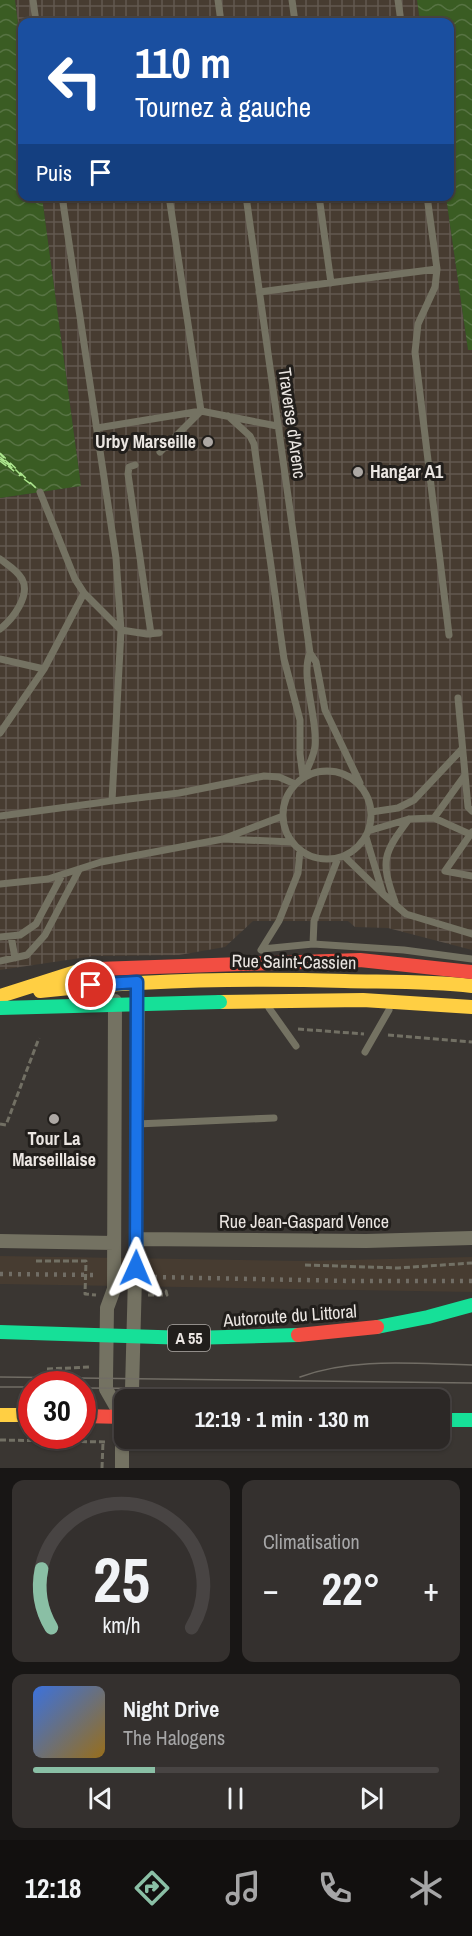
<!DOCTYPE html>
<html lang="fr">
<head>
<meta charset="utf-8">
<style>
	:root { --surface:#2c2826; --page:#34302e; --text:#f1f3f6; --muted:#a6a6a7; --line:#484443; --accent:#8abfa5 }
	body { margin:0; font-family:"Archivo Narrow",sans-serif; background:var(--page); color:var(--text); height:100vh; display:flex; flex-direction:column; font-size:22px; white-space:nowrap }
	* { box-sizing:border-box; margin:0 }
	p { font-size:20px; color:var(--muted) }
	.icon { flex:none; width:33px; height:33px; fill:none; stroke:currentColor; stroke-width:2; stroke-linecap:round; stroke-linejoin:round }
	.map { position:relative; height:1468px; overflow:hidden }
	.panel { display:flex; flex-direction:column; gap:12px; padding:12px; background:#181615; flex:1 }
	.panel>* { flex:none }
	.top-card { position:absolute; left:18px; top:18px; width:436px; height:183px; border-radius:12px; box-shadow:0 2px 4px #0004,0 0 0 2px var(--line); background:#1a4fa0; color:#fff; overflow:hidden }
	.speed { position:absolute; left:18px; top:1371px; display:flex; gap:12px; font-size:30px; font-weight:700; text-align:center }
	.speed>* { display:grid; place-content:center; width:78px; height:78px; border-radius:50%; background:var(--surface); box-shadow:0 2px 4px #0004,0 0 0 2px var(--line); line-height:1 }
	.speed .limit { border:9px solid #d22; background:#fff; color:#111 }
	.pin { position:absolute; display:grid; place-items:center; width:51px; height:51px; color:#fff; margin:-26px; border:3px solid #fff; border-radius:50%; box-shadow:0 2px 6px #0007 }
	.me { position:absolute; width:66px; margin:-33px; rotate:1deg; stroke-linejoin:round; filter:drop-shadow(0 0 4px #0008) }
	.turn { display:flex; align-items:center; gap:21px; height:126px; padding:0 18px; font-size:27px }
	.turn .icon { width:78px; height:78px; stroke-width:2.5 }
	.turn b { display:block; font-size:42px; line-height:51px }
	.then { display:flex; align-items:center; height:57px; padding:0 18px; background:#0003; gap:12px; font-size:22px }
	.big { font-size:45px; font-weight:700; line-height:1.1 }
	.panel .tile { flex:1; display:flex; flex-direction:column; justify-content:center; gap:9px; min-width:0; padding:0 21px; border-radius:12px; background:var(--page) }
	.panel .dial { align-items:center; gap:0 }
	.dial svg { height:156px; overflow:visible; fill:none; stroke:var(--line); stroke-width:7; stroke-linecap:round; text-anchor:middle }
	.dial text { fill:var(--text); stroke:none }
	.song { display:flex; align-items:center; gap:18px }
	.cover { width:72px; height:72px; border-radius:9px; background:linear-gradient(135deg,hsl(220 70% 55%),hsl(40 70% 35%)) }
	.played { height:6px; border-radius:3px; background:linear-gradient(90deg,var(--accent) 30%,var(--line) 30%) }
	.keys { display:flex; justify-content:space-around; direction:ltr }
	.heat { display:flex; justify-content:space-between; align-items:center; font-size:33px; direction:ltr }
	.panel .tiles { flex:1; display:grid; gap:12px; grid-template-columns:1fr 1fr }
	.tile:last-child { grid-column:span 2 }
	.trip { position:absolute; left:114px; top:1389px; width:336px; height:60px; border-radius:12px; background:var(--surface); box-shadow:0 2px 4px #0004,0 0 0 2px var(--line); font-weight:700; line-height:60px; text-align:center }
	.tabs { display:flex; height:96px; justify-content:space-around; align-items:center; background:#12100f; color:var(--muted) }
	.tabs .icon { width:42px; height:42px }
	.tabs .current { color:var(--accent) }
	.tabs b { font-size:27px; color:var(--text) }
	.map>svg:first-child { display:block }
</style>
</head>
<body>
<div class="map">
<svg width="472" height="1468" viewBox="0 0 472 1468">
	<defs>
		<pattern id="industrial-grid" width="8" height="8" patternUnits="userSpaceOnUse" patternTransform="scale(1.5)"><rect width="8" height="8" fill="#473c31"/><path d="M0 4h8M4 0v8" fill="none" stroke="#62584f"/></pattern>
		<pattern id="water-waves" width="16" height="10" patternUnits="userSpaceOnUse" patternTransform="scale(1.5)"><rect width="16" height="10" fill="#3a5c23"/><path d="M0 5q4-4 8 0t8 0" fill="none" stroke="#577343"/></pattern>
	</defs>
	<rect width="100%" height="100%" fill="#3a3632"/>
	<path fill="#473c31" d="M0 1256 305 1261 472 1257V1292L0 1284Z"/>
	<path fill="url(#industrial-grid)" d="M15 0H417L420 22H22V56Z
		M42 197H446L468 350H472V950L388 928 355 927 348 921H253L225 947 179 955 94 956 0 970V498L81 486Z"/>
	<path fill="url(#water-waves)" d="M0 0H15L22 56V196L42 197 81 486 0 498Z
		M417 0H472V350H468L446 197 450 196V22H420Z"/>
	<g fill="none" stroke-linecap="round" stroke-linejoin="round">
		<path stroke="#ace58d" stroke-width="1.5" stroke-dasharray="8 6" stroke-linecap="butt" d="M0 453 39 491
			M0 454 4 458
			M0 457 5 461
			M0 459 7 464
			M5 460 17 471
			M0 461 8 467
			M6 463 14 469
			M8 466 20 476
			M16 470 25 479
			M24 479 32 485"/>
		<path stroke="#727064" stroke-width="3" stroke-dasharray="6 3" stroke-linecap="butt" d="M298 1029 364 1034
			M388 1035 472 1042
			M0 1124 6 1125 39 1038
			M36 1261H86L85 1294 96 1295
			M305 1265 398 1268 472 1263
			M148 1295H167L166 1291H150
			M47 1369 90 1367
			M0 1440 106 1442
			M102 1468 103 1442"/>
		<path stroke="#747262" stroke-width="7" d="M33 0 36 22
			M218 0 221 22
			M292 0 295 22
			M398 0 401 22
			M62 196 116 558 121 630 147 634 159 633
			M246 196 310 653
			M319 196 331 283
			M427 196 437 269 435 287 418 324 415 352 449 635
			M259 292 437 269
			M228 416 250 436 254 444 284 659 300 720V754L303 777
			M97 428 201 411 277 426
			M160 452 201 411 169 196
			M135 465 129 467 128 474 151 634
			M40 492 75 579 84 593 121 630 112 801 179 793 264 776 279 777 295 784
			M0 559C8 565 17 570 22 579 31 595 13 619 0 629
			M0 659 44 669 84 593
			M458 698 468 807 472 811
			M0 733 44 669
			M283 815a44 44 0 1 1 88 0a44 44 0 1 1-88 0Z
			M304 776C308 767 314 756 315 746 318 718 300 676 310 653L316 662 325 710 360 783
			M371 812 398 808 414 800 462 749
			M0 816 112 801
			M283 816 223 839 292 842
			M434 818 465 775
			M368 831 409 819 434 818 472 835
			M472 832 445 871 472 876
			M344 856 383 894 366 837
			M0 884 48 879 101 862 223 839
			M383 894 406 914 472 934
			M395 902C380 860 383 854 409 819
			M11 936 15 958
			M0 937 20 935 36 924 62 875
			M313 944 314 921 338 858
			M262 949 313 944 404 950 472 959
			M261 950 279 921 298 873 300 850
			M0 961 27 955 45 935 79 870
			M269 1008 296 1046
			M365 1052 389 1010
			M137 1124 274 1118"/>
		<path stroke="#747262" stroke-width="14" d="M115 1001 114 1289 107 1308 106 1379V1389L122 1417
			M136 1239 366 1241 472 1238
			M0 1241 114 1243
			M129 1400 132 1390 136 1239 138 1000
			M122 1468V1417L124 1411"/>
		<path stroke="#16e098" stroke-width="14" d="M377 1327 428 1317 472 1305
			M440 1420H472"/>
		<path stroke="#ffcf43" stroke-width="14" d="M40 991C141 980 243 978 345 981 387 982 430 981 472 986
			M0 996 85 969H97
			M220 1002 363 1000 472 1007
			M0 1415H32"/>
		<path stroke="#f24e42" stroke-width="14" d="M82 1416 124 1417"/>
		<path stroke="#716d65" stroke-width="1.5" d="M0 1377 472 1383
			M300 1377C353 1357 416 1364 472 1365
			M0 1387H32
			M82 1388 235 1389"/>
		<path stroke="#716d65" stroke-width="4.5" stroke-dasharray="3 6" stroke-linecap="butt" d="M0 1274 98 1275
			M154 1277 350 1281H472"/>
		<path stroke="#16e098" stroke-width="14" d="M0 1008 220 1002
			M0 1332 189 1338 298 1335"/>
		<path stroke="#f24e42" stroke-width="14" d="M97 969 360 960 472 972
			M298 1335 377 1327"/>
	</g>
	<g fill="none" stroke-linecap="round" stroke-linejoin="round">
		<g stroke="#114b97" stroke-width="15">
			<path id="route" d="M91 985 137 982 136 1268"/>
		</g>
		<use href="#route" stroke="#1a73e8" stroke-width="10"/>
	</g>
	<g fill="#ada8a4" stroke="#211e1b" stroke-width="2">
		<circle cx="208" cy="442" r="6"/>
		<circle cx="358" cy="472" r="6"/>
		<circle cx="54" cy="1119" r="6"/>
	</g>
	<g text-anchor="middle" stroke-width="6" stroke-linejoin="round" paint-order="stroke">
		<rect fill="#211e1b" stroke="#aeaaa6" stroke-width="1.5" x="168" y="1325" width="42" height="26" rx="4.5"/>
		<g font-size="16" font-weight="bold" fill="#ebe6e2">
			<text x="189" y="1344">A 55</text>
		</g>
		<g font-size="18" fill="#ebe6e2" stroke="#211e1b">
			<text transform="translate(292 423) rotate(82)" y="6">Traverse d'Arenc</text>
			<text transform="translate(294 962) rotate(1)" y="6">Rue Saint-Cassien</text>
			<text x="304" y="1228">Rue Jean-Gaspard Vence</text>
			<text transform="translate(290 1316) rotate(-4)" y="6">Autoroute du Littoral</text>
		</g>
		<g font-size="18" font-weight="bold" fill="#ebe6e2" stroke="#211e1b" text-anchor="end">
			<text x="196" y="448">Urby Marseille</text>
			<text x="370" y="478" text-anchor="start">Hangar A1</text>
			<text x="54" y="1145" text-anchor="middle">Tour La<tspan x="54" dy="21">Marseillaise</tspan></text>
		</g>
	</g>
</svg>
<div class="speed"><div class="limit">30</div></div>
<div class="pin" style="left:91px;top:985px;background:#d93025"><svg class="icon" aria-label="arrive" viewBox="0 0 24 24"><path d="M6 21V4h12l-3 4 3 4H6"/></svg></div>
<svg class="me" style="left:136px;top:1268px" viewBox="-20 -20 40 40"><path d="M0-17L14 15 0 8-14 15z" fill="#1a73e8" stroke="#fff" stroke-width="4"/></svg>
<div class="trip">12:19 · 1 min · 130 m</div>
<div class="top-card">
<div class="turn"><svg class="icon" aria-label="left" viewBox="0 0 24 24"><path d="M17 20v-9H6M10 6l-5 5 5 5"/></svg><div><b>110 m</b>Tournez à gauche</div></div>
<div class="then">Puis<svg class="icon" aria-label="arrive" viewBox="0 0 24 24"><path d="M6 21V4h12l-3 4 3 4H6"/></svg></div>
</div>
</div>
<section class="panel">
<div class="tiles">
<div class="tile dial"><svg viewBox="0 0 100 80">
<path d="M14 69A42 42 0 1 1 86 69"/>
<path d="M14 69A42 42 0 0 1 9 39" stroke="#8abfa5"/>
<text x="50" y="56" font-size="32" font-weight="700">25</text>
<text x="50" y="72" font-size="11">km/h</text>
</svg></div>
<div class="tile"><p>Climatisation</p>
<div class="heat"><a>−</a><b class="big">22°</b><a>+</a></div>
</div>
<div class="tile">
<div class="song"><i class="cover"></i><div><b>Night Drive</b><p>The Halogens</p></div></div>
<div class="played"></div>
<div class="keys"><svg class="icon" aria-label="previous" viewBox="0 0 24 24"><path d="M18 5L8 12l10 7zM5 5v14"/></svg><svg class="icon" aria-label="pause" viewBox="0 0 24 24"><path d="M8 5v14M16 5v14"/></svg><svg class="icon" aria-label="next" viewBox="0 0 24 24"><path d="M6 5l10 7-10 7zM19 5v14"/></svg></div>
</div>
</div>
</section>
<nav class="tabs">
<b>12:18</b>
<svg class="icon current" aria-label="directions" viewBox="0 0 24 24"><path d="M12 3l9 9-9 9-9-9zM9 14v-3h6M13 9l2 2-2 2"/></svg>
<svg class="icon" aria-label="music" viewBox="0 0 24 24"><path d="M9 18V5l10-2v13"/><circle cx="6" cy="18" r="3"/><circle cx="16" cy="16" r="3"/></svg>
<svg class="icon" aria-label="phone" viewBox="0 0 24 24"><path d="M5 4h4l2 5-3 2q2 4 5 5l2-3 5 2v4C11 20 4 13 5 4z"/></svg>
<svg class="icon" aria-label="climate" viewBox="0 0 24 24"><path d="M12 3v18M4 7l16 10M4 17L20 7"/></svg>
</nav>
</body>
</html>
